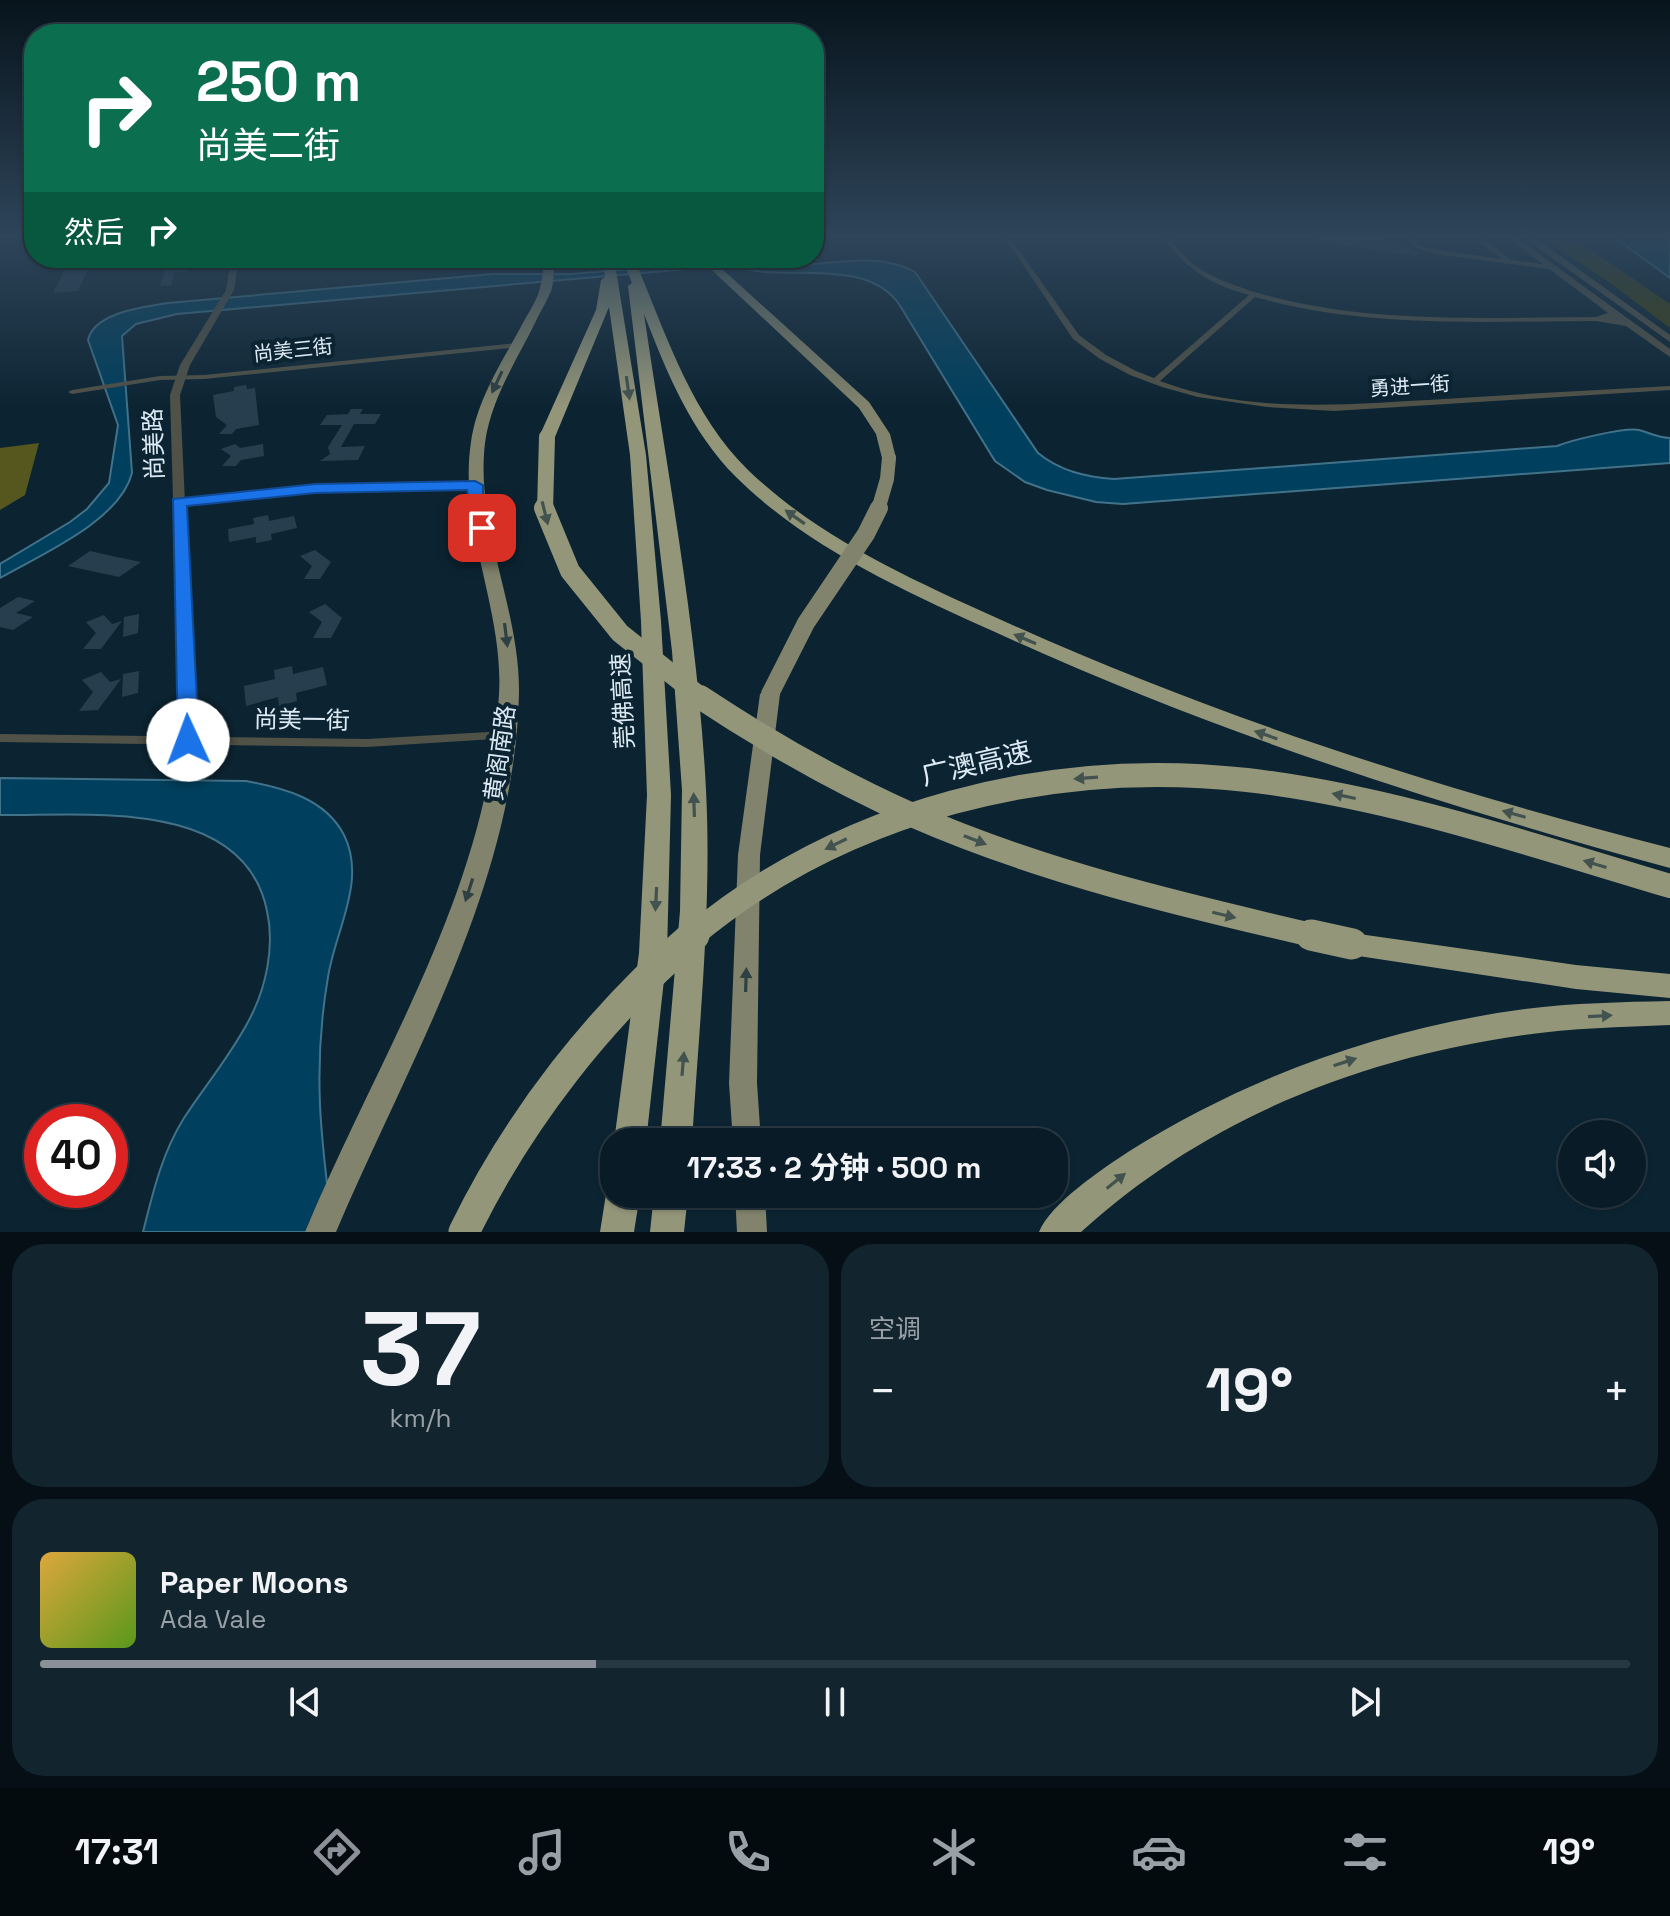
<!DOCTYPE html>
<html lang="zh">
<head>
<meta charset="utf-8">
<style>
	:root { --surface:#091b26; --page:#12242e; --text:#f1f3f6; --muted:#99a1a7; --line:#293943; --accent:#8c9099 }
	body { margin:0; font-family:"Space Grotesk","Noto Sans SC",sans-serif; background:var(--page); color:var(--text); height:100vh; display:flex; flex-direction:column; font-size:30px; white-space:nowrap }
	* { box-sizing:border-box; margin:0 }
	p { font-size:26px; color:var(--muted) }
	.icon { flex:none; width:44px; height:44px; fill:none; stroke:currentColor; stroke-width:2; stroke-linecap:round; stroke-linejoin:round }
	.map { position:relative; height:1232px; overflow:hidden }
	.sheet { display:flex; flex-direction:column; gap:12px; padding:12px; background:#050f15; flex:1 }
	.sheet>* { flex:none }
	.top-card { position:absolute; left:24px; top:24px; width:800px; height:244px; border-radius:32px; box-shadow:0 2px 6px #0004,0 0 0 2px var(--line); background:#0b6e4f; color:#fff; overflow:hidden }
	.fabs { position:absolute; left:1558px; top:1120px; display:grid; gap:16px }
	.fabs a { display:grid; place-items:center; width:88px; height:88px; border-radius:50%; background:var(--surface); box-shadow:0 2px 6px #0004,0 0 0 2px var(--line); font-size:40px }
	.speed { position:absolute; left:24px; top:1104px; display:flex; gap:16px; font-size:40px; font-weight:700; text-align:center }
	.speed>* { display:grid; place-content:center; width:104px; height:104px; border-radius:50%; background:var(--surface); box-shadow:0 2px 6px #0004,0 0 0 2px var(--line); line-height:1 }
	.speed .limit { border:12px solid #d22; background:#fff; color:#111 }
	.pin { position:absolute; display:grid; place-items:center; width:68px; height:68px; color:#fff; margin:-34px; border-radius:16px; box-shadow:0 4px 12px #0006 }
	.me { position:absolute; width:88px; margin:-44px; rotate:358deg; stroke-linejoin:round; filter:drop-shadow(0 0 6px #0008) }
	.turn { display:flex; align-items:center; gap:28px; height:168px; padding:0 40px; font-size:36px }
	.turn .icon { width:104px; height:104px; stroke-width:2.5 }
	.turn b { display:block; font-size:56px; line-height:68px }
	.then { display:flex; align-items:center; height:76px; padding:0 40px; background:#0003; gap:16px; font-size:30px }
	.big { font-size:60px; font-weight:700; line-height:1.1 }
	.sheet .widget { flex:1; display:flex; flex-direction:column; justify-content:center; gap:12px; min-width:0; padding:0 28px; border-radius:32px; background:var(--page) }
	.sheet .dial { align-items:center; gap:0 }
	.dial b { font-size:104px; line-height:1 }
	.song { display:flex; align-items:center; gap:24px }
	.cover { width:96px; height:96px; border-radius:12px; background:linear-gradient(135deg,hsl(40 70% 55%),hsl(90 70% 35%)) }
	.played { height:8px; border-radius:4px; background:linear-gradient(90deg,var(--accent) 35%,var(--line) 35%) }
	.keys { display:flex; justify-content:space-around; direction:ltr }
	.heat { display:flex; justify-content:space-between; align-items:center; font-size:44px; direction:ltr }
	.sheet .tiles { flex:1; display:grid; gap:12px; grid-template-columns:1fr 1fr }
	.widget:last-child { grid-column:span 2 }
	.trip { position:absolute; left:600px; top:1128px; width:468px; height:80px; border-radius:32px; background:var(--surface); box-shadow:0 2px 6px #0004,0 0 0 2px var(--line); font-weight:700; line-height:80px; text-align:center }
	.tabs { display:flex; height:128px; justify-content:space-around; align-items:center; background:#040b0f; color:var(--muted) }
	.tabs .icon { width:56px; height:56px }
	.tabs .current { color:var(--accent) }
	.tabs b { font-size:36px; color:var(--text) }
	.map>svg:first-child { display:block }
</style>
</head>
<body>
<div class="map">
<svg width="1670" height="1232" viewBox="0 0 1670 1232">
	<rect width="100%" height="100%" fill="#0c2432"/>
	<path fill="#3d3f0d" d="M1539 235H1569L1670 304V328L1613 285Z"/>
	<path fill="#55571f" d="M39 443 25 495 0 510V448Z"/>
	<path fill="#003f5d" stroke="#42728a" stroke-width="2" d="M1611 235H1670V278Z
		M741 260C795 280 863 243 915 272L1038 453C1060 471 1086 477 1114 479L1557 446C1572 440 1625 427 1639 430 1650 433 1658 438 1670 438V463L1123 504 1096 502 1047 490 1025 482 995 461 899 304C871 264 807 275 765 272 750 271 736 266 722 266L177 314 136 324 122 336 132 473C120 521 40 555 0 578V564L70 522 87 509 109 483 118 425 88 340C94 312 145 307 168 303L493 274H571Z
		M0 778 246 781C283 788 325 798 344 835 367 881 335 931 328 977 312 1070 321 1140 333 1232H143C153 1192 162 1153 184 1118 205 1086 230 1056 248 1022 266 989 275 947 267 911 244 797 87 816 0 815Z"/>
	<path fill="#263e4e" d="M1315 235H1370L1418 251 1416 256 1315 241Z
		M71 258H93L78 291 53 293Z
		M169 258H190L187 271 174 273 171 285 160 286Z
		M246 385 247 389 255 388 259 425 236 429 232 434H219L227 425 216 417 213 395 234 391V387Z
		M351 409H363L360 414H381L375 424H354L341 447 365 446 358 460 320 461 330 454 328 447 342 425H320L327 415 348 414Z
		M235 444 240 448 263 444 264 456 241 460 236 466H222L231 456 221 449Z
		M268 515 269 521 294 516 297 528 271 534 272 540 256 543V537L229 542 228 529 254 524 253 518Z
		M315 550 331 562 320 579H304L312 566 300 556Z
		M90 551 112 556 141 562 119 577 68 566Z
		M18 597 35 601 16 613 33 617 13 630 0 627V608Z
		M325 604 342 618 331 638H313L322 622 309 612Z
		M139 614 138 633 123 637 124 617Z
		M104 615 112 624 122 621 101 649H83L96 633 86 622Z
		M292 666 293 674 323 667 327 685 296 693 297 701 279 706 278 697 246 706 244 686 275 679 274 670Z
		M139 671 138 693 122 697 123 674Z
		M101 672 110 682 121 679 98 710 79 711 93 692 82 680Z"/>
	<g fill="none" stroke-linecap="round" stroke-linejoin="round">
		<path fill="#515247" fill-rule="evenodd" d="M998 235H1005L1018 249 1079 335 1106 355 1136 371 1154 378 1249 295C1209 284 1186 269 1161 235H1167C1176 246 1185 259 1197 267 1215 279 1238 287 1258 293 1368 325 1486 317 1599 317L1603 319 1599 321C1485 321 1366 329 1255 297L1160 381C1250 415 1351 404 1444 399 1520 394 1595 390 1670 386V390L1334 411 1267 407 1198 397 1162 387 1130 375 1100 359 1073 339 1014 251Z
			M1402 235H1409L1421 246 1436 250 1502 259 1471 235H1478L1511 260 1556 266 1559 268 1556 270 1435 254 1417 248Z
			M518 343H521V347L204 379 160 380 72 394 68 392 72 390 160 376 204 375Z
			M475 482 480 485 478 487 289 493 178 505 173 502 178 499 289 487Z
			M506 731 510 732 512 735 510 738 367 747 0 742V734L367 739Z"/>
		<path fill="#515247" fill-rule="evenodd" d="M1504 235H1513L1670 349V357L1626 326 1596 321V317L1608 313Z
			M1531 239H1537L1670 335V342L1531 243Z
			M231 258H239L234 290 190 365 180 395 196 740 194 744H182L180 740 170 395 180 365 226 290Z"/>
		<path fill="#81836c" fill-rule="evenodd" d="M544 258H554C554 268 554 278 552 288 548 300 541 310 536 321 517 360 491 398 485 443 475 528 520 608 519 693 515 885 409 1060 336 1232H305C378 1056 489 890 499 694 504 609 458 528 471 442 477 398 504 359 524 321 530 310 537 300 540 288 543 278 543 268 544 258Z
			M699 258H710L869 402 890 434 896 458 894 461H884L882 458 876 434 859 408Z
			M770 688 780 694 760 855 757 1083 761 1142H733L729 1083 738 855 760 694Z
			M735 1194H765L767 1232H737Z"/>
		<path fill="#94967a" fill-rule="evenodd" d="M602 258H614L646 455 661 621 671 795 667 953 646 1142H614L639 953 647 795 641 621 630 455 609 307 555 437 547 442 539 437 596 310 601 280 605 277Z
			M633 266 639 270C668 340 693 416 748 470 821 540 917 582 1008 623 1222 719 1443 790 1670 848V868C1439 805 1213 732 995 632 904 591 808 548 736 477 691 432 667 373 644 314 667 471 698 632 706 790 712 907 699 1025 692 1142H660L680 911 682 790 672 651 628 286 632 283 627 270Z
			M1352 933 1576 965 1670 974V998L1576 989 1352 955 1342 952 1338 944 1342 936Z
			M1670 1001V1025C1621 1027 1572 1028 1524 1035 1360 1058 1205 1119 1081 1232H1039C1050 1204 1102 1169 1128 1152 1249 1076 1383 1028 1525 1009 1573 1003 1622 1002 1670 1001Z
			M614 1181V1194H640L634 1232H600L606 1194Z
			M654 1194H688L684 1232H650Z"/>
		<path stroke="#81836c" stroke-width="14" d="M878 510 887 479 889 458"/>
		<path stroke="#81836c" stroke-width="18" d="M770 694 806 623 866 534 879 508"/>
		<path stroke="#94967a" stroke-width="16" d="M545 510 547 437"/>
		<path stroke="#94967a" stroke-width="20" d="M544 508 570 571 620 633 703 699"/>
		<path stroke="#94967a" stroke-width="24" d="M700 697C768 742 838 782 912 815 1042 872 1182 905 1320 937
			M691 937C844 809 1051 758 1247 780 1392 797 1531 845 1670 886"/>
		<path stroke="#94967a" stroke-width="31" d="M1311 935 1352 944
			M464 1232C519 1119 599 1017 694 935"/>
	</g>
	<defs><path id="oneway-solid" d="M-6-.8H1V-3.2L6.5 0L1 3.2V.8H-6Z" transform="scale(2)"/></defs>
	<g fill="#2f4043">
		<use href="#oneway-solid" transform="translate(497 382) rotate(115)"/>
		<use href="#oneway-solid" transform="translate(506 635) rotate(83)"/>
		<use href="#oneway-solid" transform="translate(469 890) rotate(108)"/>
		<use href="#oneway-solid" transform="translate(746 980) rotate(-88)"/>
	</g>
	<g fill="#42524f">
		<use href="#oneway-solid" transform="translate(628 388) rotate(82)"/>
		<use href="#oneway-solid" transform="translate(545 513) rotate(76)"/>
		<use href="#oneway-solid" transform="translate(795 517) rotate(-145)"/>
		<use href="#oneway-solid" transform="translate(1025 639) rotate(-157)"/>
		<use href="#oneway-solid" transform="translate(1266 735) rotate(-161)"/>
		<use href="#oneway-solid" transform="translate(1086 778) rotate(176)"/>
		<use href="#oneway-solid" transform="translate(1344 796) rotate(-168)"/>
		<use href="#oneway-solid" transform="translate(694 805) rotate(-92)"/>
		<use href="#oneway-solid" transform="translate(1514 814) rotate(-164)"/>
		<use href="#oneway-solid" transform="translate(975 840) rotate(21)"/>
		<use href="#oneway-solid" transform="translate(836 844) rotate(154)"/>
		<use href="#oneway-solid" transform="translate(1595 864) rotate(-163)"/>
		<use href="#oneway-solid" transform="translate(656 899) rotate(93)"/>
		<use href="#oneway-solid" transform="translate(1224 915) rotate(13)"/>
		<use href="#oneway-solid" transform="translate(1600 1016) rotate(-3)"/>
		<use href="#oneway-solid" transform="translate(1345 1062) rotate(-18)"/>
		<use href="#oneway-solid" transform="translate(683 1064) rotate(-85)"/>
		<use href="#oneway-solid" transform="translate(1116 1181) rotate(-39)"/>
	</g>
	<linearGradient id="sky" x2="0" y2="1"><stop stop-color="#07141c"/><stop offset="0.58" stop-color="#2e455a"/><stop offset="1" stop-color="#2e455a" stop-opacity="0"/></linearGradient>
	<rect width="1670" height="408" fill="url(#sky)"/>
	<path fill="#1a73e8" stroke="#114b97" stroke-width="2" d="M475 481 483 485V501L491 528 482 533 474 528 467 490 315 493 187 506 199 740 196 745H181L178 740 173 499 315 484Z"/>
	<g text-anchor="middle" stroke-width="8" stroke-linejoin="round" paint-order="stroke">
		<g font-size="20" fill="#dceaf4" stroke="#0c2432">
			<text transform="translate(293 350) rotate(-6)" y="7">尚美三街</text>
			<text transform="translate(1410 386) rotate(-4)" y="7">勇进一街</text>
		</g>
		<g font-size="24" fill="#dceaf4" stroke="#0c2432">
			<text transform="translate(154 444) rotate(-92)" y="8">尚美路</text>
			<text transform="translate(623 701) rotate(-93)" y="8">莞佛高速</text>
			<text transform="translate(302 720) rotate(1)" y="8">尚美一街</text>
			<text transform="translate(500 753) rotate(-82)" y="8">黄阁南路</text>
		</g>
		<g font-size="28" fill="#dceaf4" stroke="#0c2432">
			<text transform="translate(976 763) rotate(-13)" y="10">广澳高速</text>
		</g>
	</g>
</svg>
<div class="fabs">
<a><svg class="icon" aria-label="sound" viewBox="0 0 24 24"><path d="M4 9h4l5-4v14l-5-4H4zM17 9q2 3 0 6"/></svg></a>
</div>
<div class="speed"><div class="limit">40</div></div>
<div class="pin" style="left:482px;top:528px;background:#d93025"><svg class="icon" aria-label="arrive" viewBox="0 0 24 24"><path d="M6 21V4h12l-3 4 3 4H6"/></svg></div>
<svg class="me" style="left:188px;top:740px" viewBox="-20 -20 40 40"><circle r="19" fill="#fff"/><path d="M0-13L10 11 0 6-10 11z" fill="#1a73e8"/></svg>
<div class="trip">17:33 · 2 分钟 · 500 m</div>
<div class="top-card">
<div class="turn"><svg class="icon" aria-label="right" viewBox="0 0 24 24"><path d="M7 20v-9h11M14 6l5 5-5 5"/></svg><div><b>250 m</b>尚美二街</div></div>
<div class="then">然后<svg class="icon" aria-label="right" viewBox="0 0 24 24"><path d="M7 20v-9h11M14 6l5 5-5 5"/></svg></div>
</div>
</div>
<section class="sheet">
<div class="tiles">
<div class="widget dial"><b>37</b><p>km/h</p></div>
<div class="widget"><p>空调</p>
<div class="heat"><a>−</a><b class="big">19°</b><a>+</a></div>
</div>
<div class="widget">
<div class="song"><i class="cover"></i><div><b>Paper Moons</b><p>Ada Vale</p></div></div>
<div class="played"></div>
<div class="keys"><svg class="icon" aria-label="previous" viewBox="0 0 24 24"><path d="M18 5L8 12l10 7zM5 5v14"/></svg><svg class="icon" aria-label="pause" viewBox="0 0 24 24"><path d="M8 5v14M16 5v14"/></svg><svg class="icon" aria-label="next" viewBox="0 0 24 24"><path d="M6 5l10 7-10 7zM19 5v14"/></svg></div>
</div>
</div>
</section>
<nav class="tabs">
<b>17:31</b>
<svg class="icon current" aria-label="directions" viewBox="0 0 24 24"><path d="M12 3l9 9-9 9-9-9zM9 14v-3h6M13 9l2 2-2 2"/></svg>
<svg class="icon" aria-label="music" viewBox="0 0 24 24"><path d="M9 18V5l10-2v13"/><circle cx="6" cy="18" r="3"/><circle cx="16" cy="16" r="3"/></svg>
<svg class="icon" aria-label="phone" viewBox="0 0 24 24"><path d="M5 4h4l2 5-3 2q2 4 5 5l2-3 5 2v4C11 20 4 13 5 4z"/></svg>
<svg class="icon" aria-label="climate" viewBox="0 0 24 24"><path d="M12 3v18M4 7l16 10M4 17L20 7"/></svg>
<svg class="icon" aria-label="car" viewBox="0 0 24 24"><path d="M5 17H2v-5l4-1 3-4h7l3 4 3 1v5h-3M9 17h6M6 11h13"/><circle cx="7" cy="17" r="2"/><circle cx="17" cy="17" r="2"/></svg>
<svg class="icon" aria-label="filters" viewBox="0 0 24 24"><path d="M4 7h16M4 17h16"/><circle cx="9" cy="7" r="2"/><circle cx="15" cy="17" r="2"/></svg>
<b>19°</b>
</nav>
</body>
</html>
